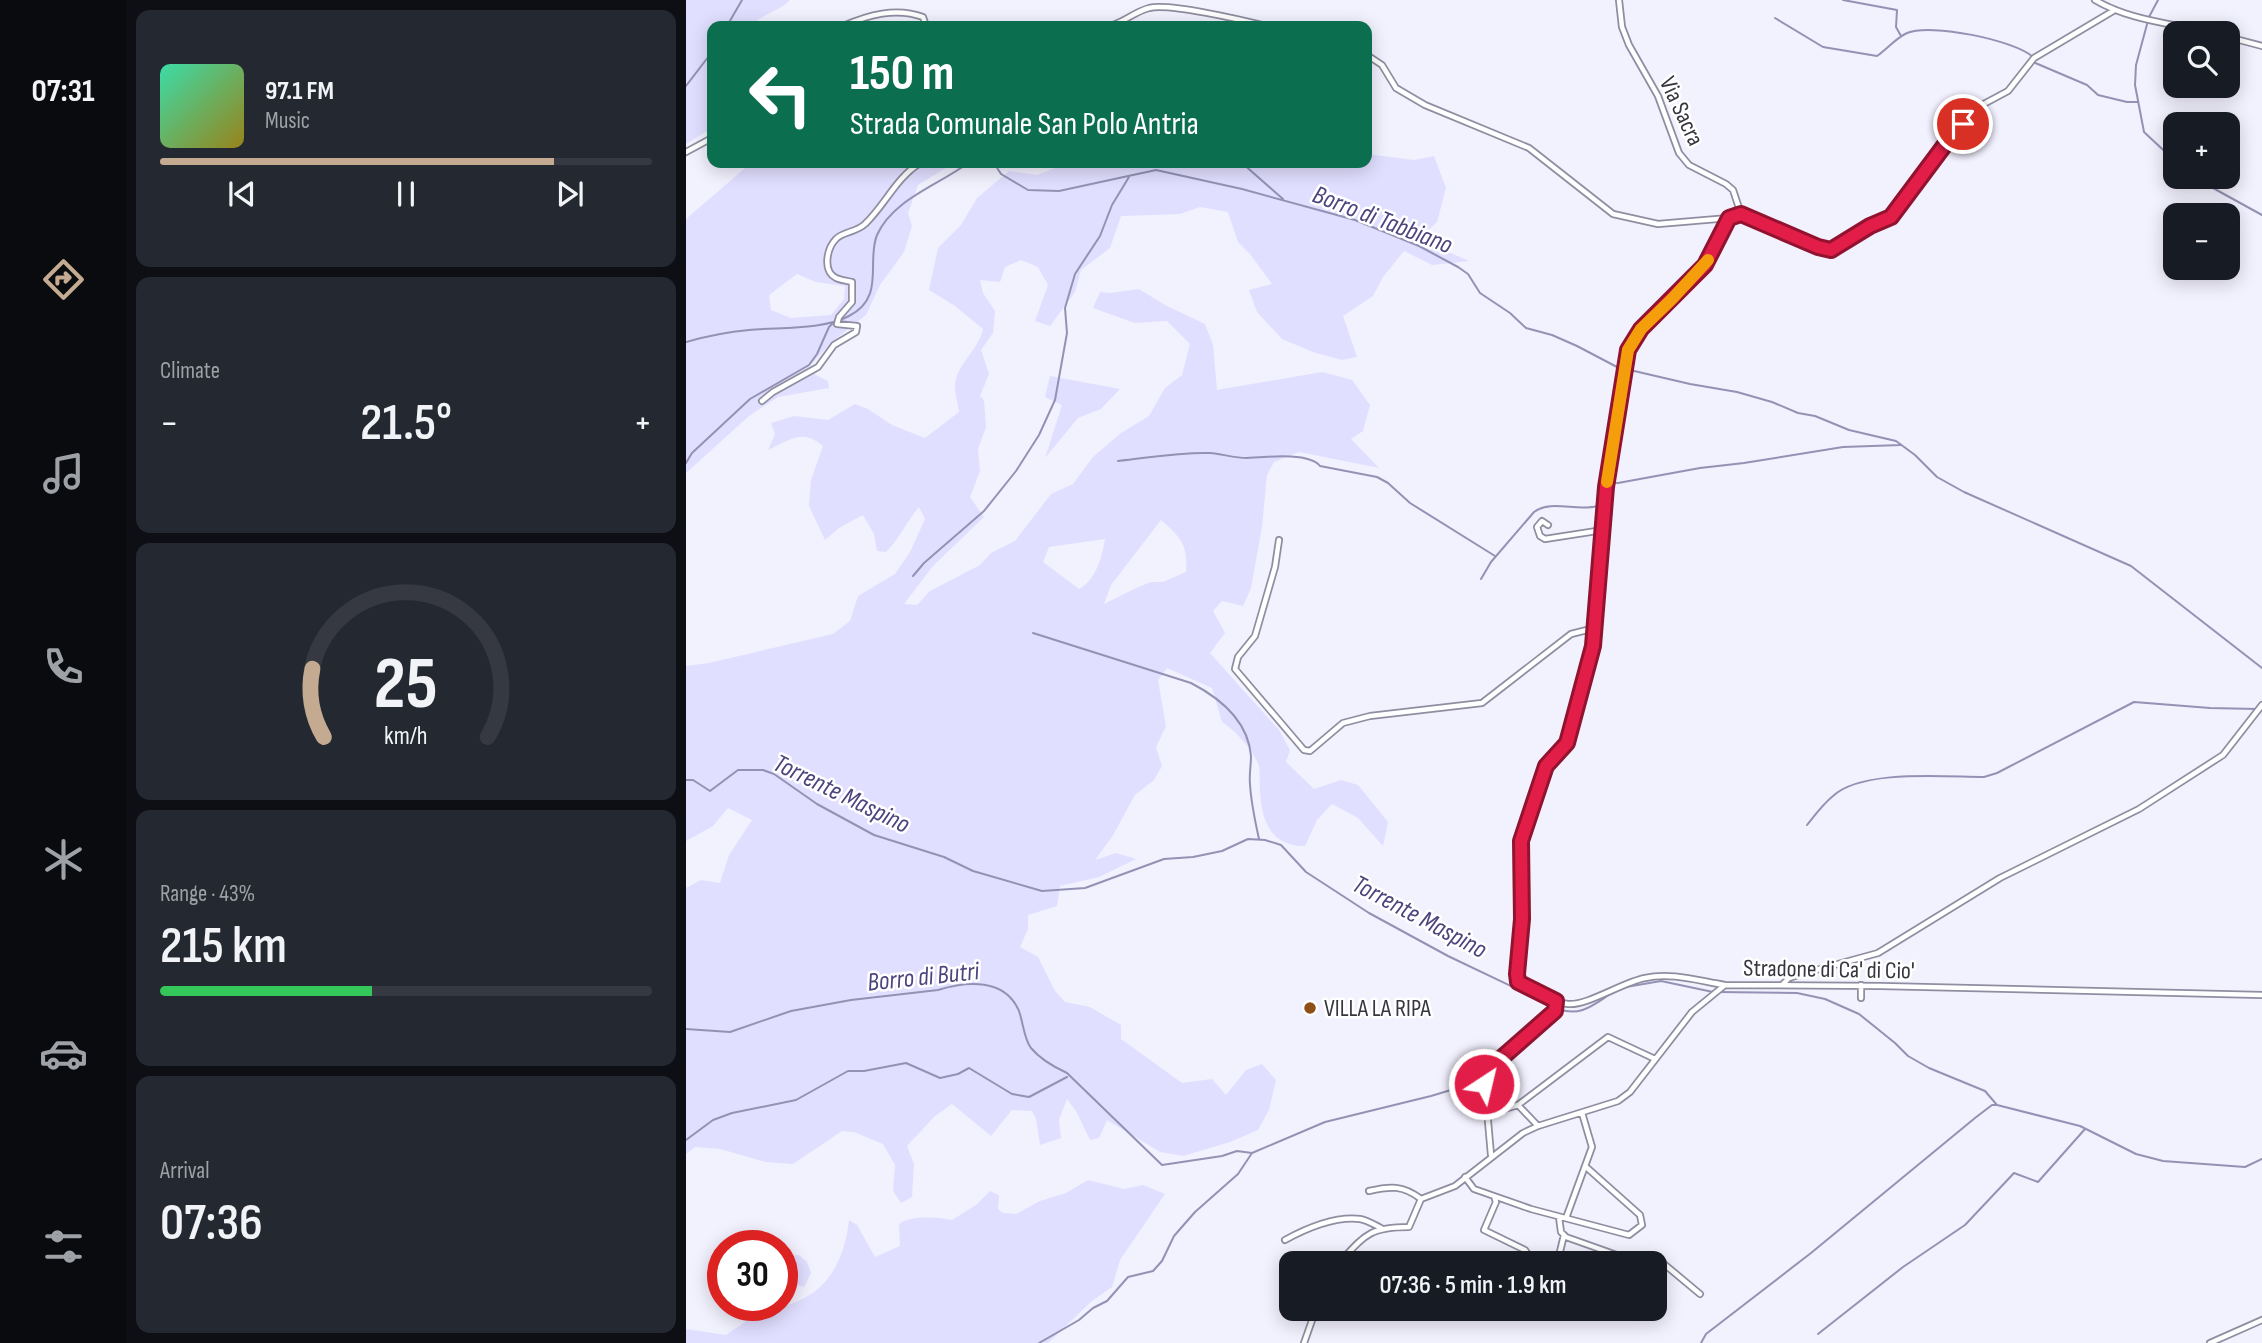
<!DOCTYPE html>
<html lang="en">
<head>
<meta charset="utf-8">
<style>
	:root { --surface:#171b24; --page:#242831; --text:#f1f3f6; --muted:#9ea1a6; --line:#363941; --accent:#c5aa92 }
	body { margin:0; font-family:"Sofia Sans Condensed",sans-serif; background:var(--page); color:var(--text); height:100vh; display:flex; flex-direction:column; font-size:26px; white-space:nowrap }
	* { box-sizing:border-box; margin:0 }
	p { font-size:23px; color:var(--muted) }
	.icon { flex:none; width:38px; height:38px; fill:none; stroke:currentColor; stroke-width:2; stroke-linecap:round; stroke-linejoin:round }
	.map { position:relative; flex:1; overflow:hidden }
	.details { display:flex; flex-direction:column; gap:10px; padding:10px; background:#0d0f14; width:560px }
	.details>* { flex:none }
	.hud { position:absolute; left:21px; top:21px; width:665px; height:147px; border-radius:14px; box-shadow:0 4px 18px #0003; background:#0b6e4f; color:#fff; overflow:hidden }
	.tools { position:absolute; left:1477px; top:21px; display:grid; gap:14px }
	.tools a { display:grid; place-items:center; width:77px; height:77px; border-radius:14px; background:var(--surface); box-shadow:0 4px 18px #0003; font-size:35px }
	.speed { position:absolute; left:21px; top:1230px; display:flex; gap:14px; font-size:35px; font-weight:700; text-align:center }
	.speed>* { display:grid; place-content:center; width:91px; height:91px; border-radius:50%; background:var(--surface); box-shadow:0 4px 18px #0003; line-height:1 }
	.speed .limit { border:10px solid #d22; background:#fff; color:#111 }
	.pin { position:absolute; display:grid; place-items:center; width:60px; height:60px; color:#fff; margin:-30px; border:4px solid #fff; border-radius:50%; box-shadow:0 2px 7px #0007 }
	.me { position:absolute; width:77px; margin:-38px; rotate:35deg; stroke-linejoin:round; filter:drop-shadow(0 0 5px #0008) }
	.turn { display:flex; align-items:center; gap:24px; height:147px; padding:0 28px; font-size:32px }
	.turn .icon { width:91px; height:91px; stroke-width:2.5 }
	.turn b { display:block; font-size:49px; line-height:60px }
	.big { font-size:52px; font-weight:600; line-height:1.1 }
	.details .tile { flex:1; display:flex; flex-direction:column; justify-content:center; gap:10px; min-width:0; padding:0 24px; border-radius:14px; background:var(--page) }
	.details .dial { align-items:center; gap:0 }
	.dial svg { height:182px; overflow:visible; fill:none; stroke:var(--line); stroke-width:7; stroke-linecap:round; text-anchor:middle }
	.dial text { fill:var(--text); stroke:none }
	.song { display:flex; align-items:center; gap:21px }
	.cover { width:84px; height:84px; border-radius:10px; background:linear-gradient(135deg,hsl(160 70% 55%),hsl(50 70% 35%)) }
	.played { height:7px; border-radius:4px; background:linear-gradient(90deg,var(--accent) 80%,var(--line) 80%) }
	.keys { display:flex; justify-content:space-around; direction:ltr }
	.heat { display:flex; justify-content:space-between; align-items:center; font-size:38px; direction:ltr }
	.charge { height:10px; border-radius:5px; background:linear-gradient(90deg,#34c759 43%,var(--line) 0) }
	.trip { position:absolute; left:593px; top:1251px; width:388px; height:70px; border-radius:14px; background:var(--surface); box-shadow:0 4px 18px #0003; font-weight:600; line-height:70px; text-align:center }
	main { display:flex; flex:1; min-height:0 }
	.menu { display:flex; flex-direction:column; width:126px; justify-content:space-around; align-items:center; background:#090b0e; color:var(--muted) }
	.menu .icon { width:49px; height:49px }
	.menu .selected { color:var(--accent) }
	.menu b { font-size:32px; color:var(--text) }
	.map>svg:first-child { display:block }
</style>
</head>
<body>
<main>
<nav class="menu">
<b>07:31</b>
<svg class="icon selected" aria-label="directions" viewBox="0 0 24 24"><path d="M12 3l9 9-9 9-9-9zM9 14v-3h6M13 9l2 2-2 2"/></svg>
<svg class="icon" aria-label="music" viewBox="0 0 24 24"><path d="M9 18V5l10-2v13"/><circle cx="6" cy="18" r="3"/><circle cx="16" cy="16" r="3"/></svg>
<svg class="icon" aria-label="phone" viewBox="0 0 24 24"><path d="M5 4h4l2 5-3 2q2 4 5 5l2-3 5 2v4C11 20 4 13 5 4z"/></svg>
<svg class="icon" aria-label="climate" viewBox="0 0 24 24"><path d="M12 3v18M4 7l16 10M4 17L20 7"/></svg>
<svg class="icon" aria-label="car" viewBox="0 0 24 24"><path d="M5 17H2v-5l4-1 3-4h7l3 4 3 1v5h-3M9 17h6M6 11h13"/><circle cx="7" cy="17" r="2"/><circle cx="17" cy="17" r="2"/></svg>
<svg class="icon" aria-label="filters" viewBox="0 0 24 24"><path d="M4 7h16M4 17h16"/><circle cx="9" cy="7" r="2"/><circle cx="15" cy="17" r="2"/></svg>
</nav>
<section class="details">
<div class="tile">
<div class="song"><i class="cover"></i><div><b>97.1 FM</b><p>Music</p></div></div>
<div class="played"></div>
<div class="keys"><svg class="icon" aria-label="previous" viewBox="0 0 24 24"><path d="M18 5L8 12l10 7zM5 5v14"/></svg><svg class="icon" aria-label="pause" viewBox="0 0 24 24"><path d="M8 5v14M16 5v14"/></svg><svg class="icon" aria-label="next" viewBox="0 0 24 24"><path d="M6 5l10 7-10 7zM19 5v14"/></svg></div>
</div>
<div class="tile"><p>Climate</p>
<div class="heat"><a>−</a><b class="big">21.5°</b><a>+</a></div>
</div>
<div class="tile dial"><svg viewBox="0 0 100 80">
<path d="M14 69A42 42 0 1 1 86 69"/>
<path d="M14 69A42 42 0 0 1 9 39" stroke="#c5aa92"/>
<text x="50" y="56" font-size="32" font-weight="700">25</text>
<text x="50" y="72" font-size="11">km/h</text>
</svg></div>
<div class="tile"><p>Range · 43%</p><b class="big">215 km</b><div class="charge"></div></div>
<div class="tile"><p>Arrival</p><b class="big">07:36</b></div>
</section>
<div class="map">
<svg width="1576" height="1343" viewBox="0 0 1576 1343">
	<rect width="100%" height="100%" fill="#f2f1fe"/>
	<path fill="#e1dfff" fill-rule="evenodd" d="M0 0H104C93 12 76 13 66 26H26V128L0 144Z
		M681 154 728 160 748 156 760 188 751 222 737 235 744 244 783 261 746 265 718 251 697 277 687 296 657 316 671 357 656 360 627 352 596 339 571 312 563 290 586 284 564 254 552 242 542 212 514 207 494 214 435 216 424 248 395 270 389 292 364 326 349 321 362 285 352 267 335 260 319 267 314 282 294 280 297 293 309 311 307 333 295 350 303 374 294 396 298 400 300 427 292 449 294 471 284 497 298 517 247 566 218 604 231 605 244 591 294 565 305 553 329 541 365 494 387 484 407 457 435 433 463 416 479 388 496 375 504 344 481 321 449 323 407 308 414 292 424 293 453 289 479 305 519 324 527 345 531 390 636 372 666 380 684 405 677 431 665 439 693 468 613 452 588 462 581 475 576 527 565 588 557 606 536 601 527 611 539 633 524 653 593 730 604 750 600 762 628 789 655 780 672 785 702 822 697 846 672 818 646 804 631 820 619 846C585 846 575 821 574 790 573 782 575 770 572 763 565 748 549 730 536 722L526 688 481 668 472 680 480 726 470 747 476 766 468 780 449 795 426 837 409 860 430 853 450 859 413 877 374 886 371 906 342 915V929L334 947 352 957 369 991 379 1002 404 1007 435 1025V1039L496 1083 526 1079 540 1095 560 1070 576 1064 590 1080 583 1110 572 1130 544 1142 497 1156 474 1152 421 1120 413 1138 404 1140 390 1111 381 1099 373 1120 375 1138 354 1145 350 1119 346 1111 326 1110 305 1136 266 1104 249 1116 221 1146 228 1164 226 1197 215 1203 207 1191 209 1165 197 1144 168 1132 156 1131 107 1164 80 1162 34 1149 9 1147 0 1154V888L15 880 34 883 43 855 66 820 42 808 27 826 0 841V666L23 663 147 634 164 621 172 596 209 574 224 552 239 519 233 507C220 522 215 537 200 552L191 551 188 534 177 515 153 528 139 540 123 506 125 480 137 446C116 428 104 440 82 450L89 434 85 423 108 416 142 420 169 404 182 409 206 425 239 438 273 412C272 403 268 392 269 384 272 363 293 349 297 329L269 306 243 290 252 248 275 225 291 198 323 171 351 175 382 163H681ZM475 520C495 538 502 544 500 572L477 582H465L450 588 418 604 425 585ZM419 539C416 557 410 580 393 589L357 562 363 547Z
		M65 163H268L232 185 222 213 226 226 218 252 194 285 180 315 146 342 120 370 142 381 143 388 92 397 63 416 0 473V219ZM111 274 130 282 159 286 158 299 145 315 105 318 85 310 83 295Z
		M364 376 434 389 415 409 392 418 359 458 376 405 359 397Z
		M402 1180 438 1189 457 1185 479 1194 434 1260 426 1287 406 1301 362 1343H0V1329L40 1335C49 1329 58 1322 68 1317 81 1310 96 1308 110 1302 145 1288 159 1256 163 1220L171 1225 189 1257 214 1246 213 1224C224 1215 253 1217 266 1220L290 1205 304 1191 313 1195 312 1209 317 1213 330 1214 354 1201 380 1193Z
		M113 1255 121 1262 125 1273 118 1287 96 1280V1257Z"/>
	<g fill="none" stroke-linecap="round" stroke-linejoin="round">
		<path stroke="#9492b4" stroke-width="2" d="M1157 0 1211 10 1210 27 1215 36
			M1472 0 1463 17 1450 65 1449 85 1458 132 1489 161
			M1089 18 1137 47 1191 56C1201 49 1210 38 1221 33 1245 23 1328 40 1347 57
			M41 26 56 0
			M1347 62 1401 85 1412 95 1441 102H1452
			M0 86 26 52
			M308 163 315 174 342 190 373 191 470 170 556 189 669 220 733 246 772 267 782 274 794 293 824 313 840 328 866 335 891 346 931 367 1004 384 1051 392 1086 402 1112 413 1129 416 1163 430 1210 441 1229 455 1251 477 1278 492 1445 566 1576 668
			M556 163 597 199
			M1507 177 1576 215
			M0 342C21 336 41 332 63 330 93 327 137 330 163 316 200 297 180 262 191 235 207 199 253 185 282 163
			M432 461C462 458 492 452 524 453 536 454 549 458 561 458 579 457 623 452 634 466L691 477 702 483 724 503 809 556
			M0 463 6 453 64 399 123 365 131 354 143 327 149 321
			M227 576 238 563 298 511 330 471 353 435 369 400 381 333 379 308 389 274 414 236 426 205 443 177
			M795 579 805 562 848 512C865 499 891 512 911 506L918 482 932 483 1014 468 1058 463 1157 447 1215 445
			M347 633 505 683C534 698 562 720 565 756 565 766 563 775 564 784 565 802 569 821 573 839
			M0 780H7L24 791 52 770H77L88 774 131 804 188 835 258 857 287 871 356 891 399 888 478 859 507 857 536 851 562 839 579 840 595 845 620 872 683 913 762 956 873 1009C896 1018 910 1002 928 992
			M1121 825C1129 815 1137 804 1147 796 1176 769 1259 777 1298 777L1311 773 1448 702 1524 708 1571 709
			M940 987 975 981 1027 992
			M1032 992 1111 993 1139 999 1173 1014 1209 1043 1222 1056 1243 1068 1299 1091 1311 1105 1394 1126 1450 1154 1477 1161 1559 1167 1576 1159
			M0 1029 44 1032 105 1011 165 1000 252 990C281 981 319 978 333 1011 337 1022 338 1039 345 1048 354 1059 368 1067 381 1073L476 1165 536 1156 551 1151 566 1153
			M0 1140 27 1120 46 1113 110 1100 162 1071H178L220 1063 254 1078 272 1074 283 1068 326 1094 343 1097 381 1077
			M1132 1334 1217 1267 1279 1225 1328 1173 1352 1182 1399 1129
			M353 1343 393 1320 407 1308 421 1301 442 1277 467 1271 476 1261 488 1236 509 1212 552 1174 566 1153 639 1122 745 1096 788 1083 797 1077
			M1015 1343 1020 1334 1125 1253 1289 1118 1306 1105H1310"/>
		<g stroke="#8f8ea1" stroke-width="8">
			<path id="minor" d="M933 0 936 27 943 45 972 96 993 153 1003 165 1040 184 1047 190 1055 214
				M1409 0C1445 21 1485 23 1525 33
				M157 26C182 15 210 7 237 17L240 26
				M423 26C437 23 448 12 463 8 484 3 556 20 580 26
				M1542 37 1576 46
				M681 55 696 65 710 88 739 105 843 148 927 214 972 224 1043 218 1055 214
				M0 152 26 138
				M1055 214 1132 247 1145 250 1183 226 1205 217 1261 142 1294 106 1322 91 1348 58 1427 11
				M76 401 87 392 132 367 148 345 170 332 171 326 151 324 153 317 166 302V282C161 281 155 280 150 278 136 271 141 248 150 239 156 232 171 232 179 224 199 205 210 178 234 163
				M862 525 856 521 851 527 854 536 859 539 917 530
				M593 540 589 567 569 636 552 657 549 669 618 750 624 751 657 723 684 716 796 703 885 634 909 628
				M1097 984 1103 978 1112 975 1192 953 1314 878 1453 809 1537 755 1576 705
				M1039 985C1013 981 985 972 959 978 937 982 901 1006 882 1004 864 1002 848 990 832 982L831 974 836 919 835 841 860 766 881 743 907 646 920 487 942 350 955 329 1019 265 1043 218
				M1175 998V985
				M832 1105 852 1126
				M802 1114 832 1105 922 1037 969 1059
				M805 1155 798 1076 869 1011 870 1001
				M779 1177 788 1189 808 1196 810 1202 798 1230 839 1250 841 1253 833 1264
				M683 1191C704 1186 717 1185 735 1199
				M808 1196 845 1209 943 1235 956 1225 954 1215 899 1166
				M873 1217 875 1232 880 1237 942 1259 978 1264 1014 1294
				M880 1218 906 1147 896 1113
				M599 1240C621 1228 648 1216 674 1219 681 1220 689 1225 695 1228
				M652 1264C679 1235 683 1227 723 1227L735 1199 769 1186 837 1133 852 1126 932 1101 944 1092 1006 1012 1039 985 1195 986 1576 995
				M871 1264 878 1235
				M618 1343 630 1309
				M1524 1343 1576 1320"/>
		</g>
		<use href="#minor" stroke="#fff" stroke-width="4.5"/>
	</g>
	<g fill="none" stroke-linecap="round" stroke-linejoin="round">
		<g stroke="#92132f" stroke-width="18">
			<path id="route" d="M798 1084V1076L803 1069 869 1011 870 1001 832 982 831 974 836 919 835 841 860 766 881 743 907 646 920 487 942 350 955 329 1019 265 1043 218 1055 214 1132 247 1145 250 1184 226 1205 217 1261 142 1277 124"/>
		</g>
		<use href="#route" stroke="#e11d48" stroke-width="12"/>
		<path stroke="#f59e0b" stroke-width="12" d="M921 482 942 350 955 329 986 299 1022 260"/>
	</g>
	<circle fill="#8f5017" stroke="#fff" stroke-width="2.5" cx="624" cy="1008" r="7"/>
	<g text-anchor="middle" stroke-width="5" stroke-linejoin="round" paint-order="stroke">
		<g font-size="24" fill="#36363e" stroke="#fff">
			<text transform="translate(996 111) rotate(65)" y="8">Via Sacra</text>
			<text transform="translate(1143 969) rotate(1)" y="8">Stradone di Ca' di Cio'</text>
		</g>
		<g font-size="24" fill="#36363e" stroke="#fff" text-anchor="start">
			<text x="638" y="1016">VILLA LA RIPA</text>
		</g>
		<g font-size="26" font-style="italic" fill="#4c447d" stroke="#fff">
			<text transform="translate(697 219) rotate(21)" y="9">Borro di Tabbiano</text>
			<text transform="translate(156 793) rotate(26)" y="9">Torrente Maspino</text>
			<text transform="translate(734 916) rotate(28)" y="9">Torrente Maspino</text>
			<text transform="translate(237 976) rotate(-6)" y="9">Borro di Butri</text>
		</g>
	</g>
</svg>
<div class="tools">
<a><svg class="icon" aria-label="search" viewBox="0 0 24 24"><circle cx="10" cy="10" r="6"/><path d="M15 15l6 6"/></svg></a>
<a>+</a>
<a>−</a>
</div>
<div class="speed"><div class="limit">30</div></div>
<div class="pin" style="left:1277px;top:124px;background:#d93025"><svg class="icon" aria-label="arrive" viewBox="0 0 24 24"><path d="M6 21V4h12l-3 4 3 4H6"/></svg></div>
<svg class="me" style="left:798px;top:1084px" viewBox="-20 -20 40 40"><circle r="17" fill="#e11d48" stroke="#fff" stroke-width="3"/><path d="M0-11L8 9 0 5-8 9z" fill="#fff"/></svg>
<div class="trip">07:36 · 5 min · 1.9 km</div>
<div class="hud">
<div class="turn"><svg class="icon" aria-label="left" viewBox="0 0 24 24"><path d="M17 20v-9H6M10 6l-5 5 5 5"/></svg><div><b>150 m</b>Strada Comunale San Polo Antria</div></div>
</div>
</div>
</main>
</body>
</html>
